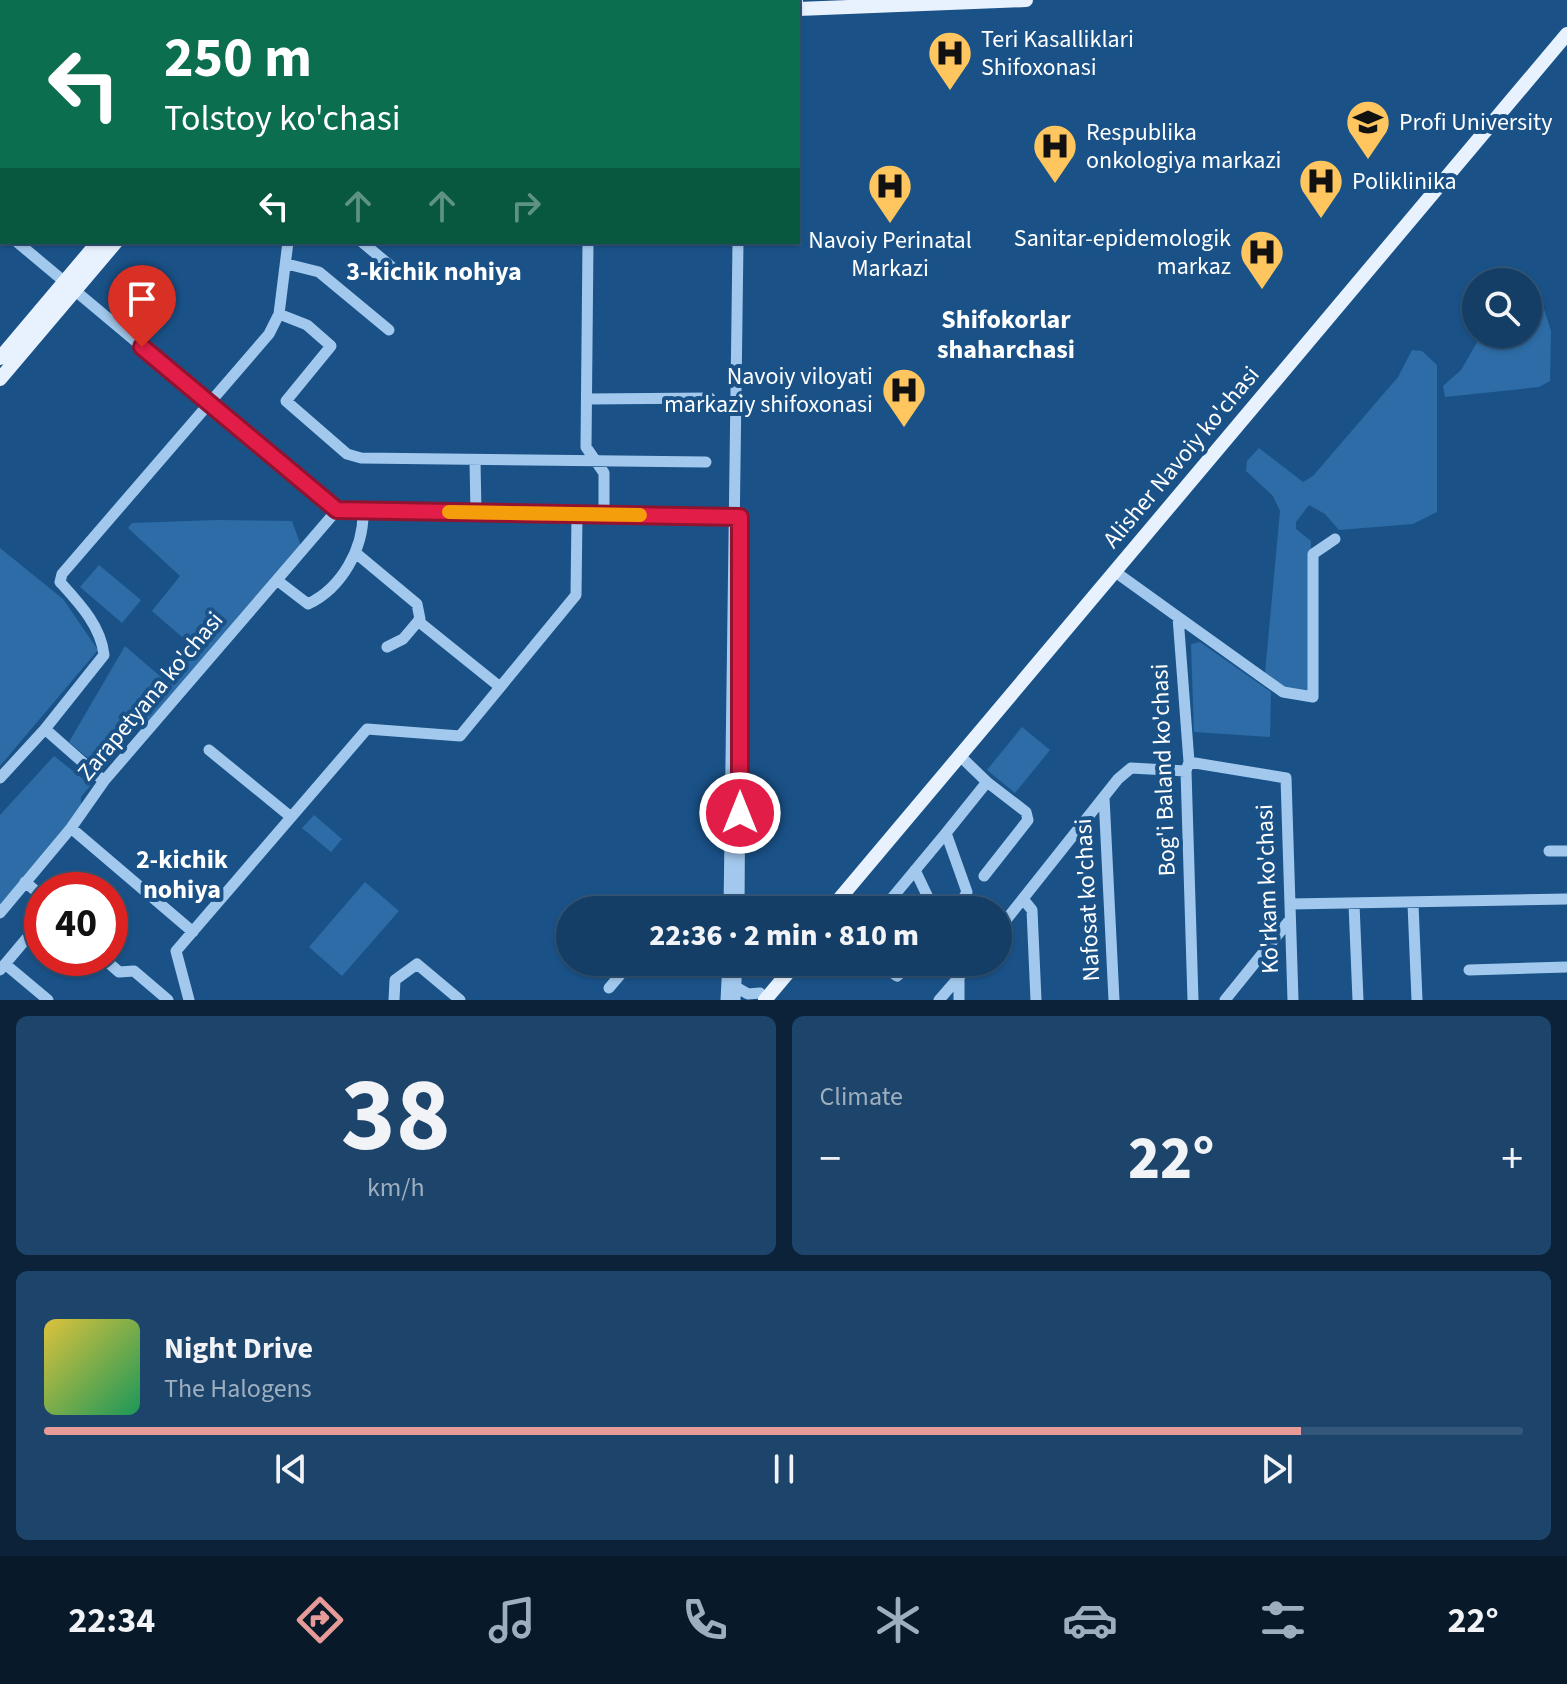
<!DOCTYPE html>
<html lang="en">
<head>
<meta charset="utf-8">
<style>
	:root { --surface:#143e66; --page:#1d456c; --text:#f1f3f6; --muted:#9daebf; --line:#33577a; --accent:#e69b98 }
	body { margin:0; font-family:"Source Sans 3",sans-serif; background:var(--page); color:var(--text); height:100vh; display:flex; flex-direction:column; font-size:30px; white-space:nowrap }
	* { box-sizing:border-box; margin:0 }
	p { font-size:26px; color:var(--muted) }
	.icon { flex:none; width:44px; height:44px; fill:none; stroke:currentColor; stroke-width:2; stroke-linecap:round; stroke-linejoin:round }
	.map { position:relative; height:1000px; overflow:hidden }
	.side { display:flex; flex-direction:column; gap:16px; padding:16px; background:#0b2238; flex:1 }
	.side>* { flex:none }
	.guide { position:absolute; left:0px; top:0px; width:800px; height:244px; box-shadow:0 2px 6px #0004,0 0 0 2px var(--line); background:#0b6e4f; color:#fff; overflow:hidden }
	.fabs { position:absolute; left:1462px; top:268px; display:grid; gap:16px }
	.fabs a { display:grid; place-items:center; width:80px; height:80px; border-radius:50%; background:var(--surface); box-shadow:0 2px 6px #0004,0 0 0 2px var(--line); font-size:40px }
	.speed { position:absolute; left:24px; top:872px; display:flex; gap:16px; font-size:40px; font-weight:700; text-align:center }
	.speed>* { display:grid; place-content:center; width:104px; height:104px; border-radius:50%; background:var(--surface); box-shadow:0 2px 6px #0004,0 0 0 2px var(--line); line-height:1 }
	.speed .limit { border:12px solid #d22; background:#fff; color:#111 }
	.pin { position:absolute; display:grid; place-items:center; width:68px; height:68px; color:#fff; margin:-82px -34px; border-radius:50% 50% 50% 0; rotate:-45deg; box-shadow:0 0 8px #0007 }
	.pin .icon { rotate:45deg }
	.me { position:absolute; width:88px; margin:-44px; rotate:0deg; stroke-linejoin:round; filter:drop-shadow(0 0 6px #0008) }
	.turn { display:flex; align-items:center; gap:28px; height:168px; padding:0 32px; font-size:36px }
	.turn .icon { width:104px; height:104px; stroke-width:2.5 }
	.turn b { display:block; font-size:56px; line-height:68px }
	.lanes { display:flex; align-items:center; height:76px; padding:0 32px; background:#0003; justify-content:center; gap:40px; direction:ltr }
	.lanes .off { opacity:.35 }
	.big { font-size:60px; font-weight:800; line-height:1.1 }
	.side .tile { flex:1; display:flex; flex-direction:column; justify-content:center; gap:12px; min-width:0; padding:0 28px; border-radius:12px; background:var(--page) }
	.side .dial { align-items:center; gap:0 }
	.dial b { font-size:104px; line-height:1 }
	.song { display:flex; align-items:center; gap:24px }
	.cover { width:96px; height:96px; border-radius:12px; background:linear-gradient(135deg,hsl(50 70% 55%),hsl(150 70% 35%)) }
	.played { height:8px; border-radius:4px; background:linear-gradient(90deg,var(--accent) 85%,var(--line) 85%) }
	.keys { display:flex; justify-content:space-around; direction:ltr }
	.heat { display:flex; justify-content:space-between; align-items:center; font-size:44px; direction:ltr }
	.side .tiles { flex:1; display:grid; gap:16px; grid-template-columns:1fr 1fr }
	.tile:last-child { grid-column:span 2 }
	.trip { position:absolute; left:556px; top:896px; width:456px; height:80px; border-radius:40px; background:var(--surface); box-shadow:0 2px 6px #0004,0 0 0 2px var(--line); font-weight:800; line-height:80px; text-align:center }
	.tab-bar { display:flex; height:128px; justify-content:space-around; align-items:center; background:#081929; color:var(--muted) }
	.tab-bar .icon { width:56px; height:56px }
	.tab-bar .active { color:var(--accent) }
	.tab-bar b { font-size:36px; color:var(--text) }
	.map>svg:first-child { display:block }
</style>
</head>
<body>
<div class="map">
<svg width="1567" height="1000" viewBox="0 0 1567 1000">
	<rect width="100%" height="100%" fill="#1a5288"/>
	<path fill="#2d6ca6" d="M1538 306 1544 309 1551 331 1550 381 1539 387 1445 397 1443 386 1461 370 1482 334H1528V313Z
		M1412 350 1422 351 1437 365V512L1413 524 1339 530 1325 514 1309 505 1296 522V529L1311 541 1310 687 1309 692 1284 688 1265 673 1280 511 1273 496 1246 471 1247 461 1259 448 1303 482 1313 476 1398 377Z
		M217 520 292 521 301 546 149 728 138 726 101 769 69 742 125 646 168 683 198 651 152 611 180 576 128 528 132 523Z
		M0 548 63 599 98 650 0 766Z
		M99 565 141 600 122 623 80 587Z
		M1200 642 1271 692 1270 737 1194 732 1191 644Z
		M1022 727 1050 750 1015 793 987 770Z
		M54 756 91 785 81 797V811L0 906V815Z
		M314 815 342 839 331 852 302 828Z
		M365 882 399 911 342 976 309 947Z"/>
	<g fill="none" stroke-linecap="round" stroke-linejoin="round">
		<path stroke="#a2c9ed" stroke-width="11" d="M471 0V2
			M504 2V0
			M0 69 2 66
			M0 227 2 229
			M17 242 337 510 740 517
			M362 242 393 268
			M588 242 586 447 604 473V515
			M287 264 319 272 389 330
			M279 314 307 325 331 346 286 401 347 454 361 458 706 462
			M587 399 710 398
			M475 460 476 513
			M357 554 417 604 420 619 403 639 387 647
			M1114 571 1178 617 1189 762 1186 771 1193 1000
			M278 581 308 604C342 588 364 548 363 511
			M1178 617 1283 692 1313 697V554L1335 539
			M418 621 500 687
			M209 750 291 817
			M1189 762 1286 778 1293 1000
			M0 778 45 729
			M104 781 45 729 104 655C101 626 79 603 60 582L62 574 269 334 279 314 288 242
			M1104 797 1114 1000
			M71 828 193 932
			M1549 851H1567
			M915 870 934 910
			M984 876 1028 820 1026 812 987 782
			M25 882 42 896
			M1023 899 1032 910 1036 1000
			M1291 904 1567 899
			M1354 904 1358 1000
			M1413 904 1417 1000
			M729 910 738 242
			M739 910 740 755
			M882 910 946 833
			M956 910 967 892 946 833 987 782 959 755
			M0 913 71 828 104 781 337 510
			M998 930 1118 779 1131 768 1186 771
			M103 958 119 972 134 971 168 1000
			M877 962 897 976 913 962
			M5 964 48 1000
			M0 970 42 920
			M1469 970 1567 967
			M959 979V1000
			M736 987 748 994 760 993
			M609 988 631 962
			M189 1000 176 951 367 729 460 736 576 595 577 514
			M394 1000 395 980 417 964 460 1000
			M726 1000 728 962
			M735 1000 737 962
			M939 1000 972 962
			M1225 1000 1288 922"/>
		<path stroke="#e8f2ff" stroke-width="14" d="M645 0 746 2
			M264 2 265 0
			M281 2V0
			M747 2 796 0
			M798 9 1026 0
			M0 358 98 242
			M0 379 116 242
			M830 910 1567 34
			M765 1000 797 962"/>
	</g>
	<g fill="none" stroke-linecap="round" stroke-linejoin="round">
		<g stroke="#92132f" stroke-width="20">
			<path id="route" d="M142 347 337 510 740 517V813"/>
		</g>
		<use href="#route" stroke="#e11d48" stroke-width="14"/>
		<path stroke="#f59e0b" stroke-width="14" d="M449 512 640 515"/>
	</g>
	<defs>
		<g id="hospital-pin" transform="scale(2.3)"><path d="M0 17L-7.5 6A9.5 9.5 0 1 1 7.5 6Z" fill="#ffc55e" stroke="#1a5288"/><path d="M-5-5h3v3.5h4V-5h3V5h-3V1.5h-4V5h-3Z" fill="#111"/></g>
		<g id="university-pin" transform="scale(2.3)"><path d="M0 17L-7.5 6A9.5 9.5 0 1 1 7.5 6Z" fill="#ffc55e" stroke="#1a5288"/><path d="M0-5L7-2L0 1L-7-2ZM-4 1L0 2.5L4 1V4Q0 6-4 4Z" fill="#111"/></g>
	</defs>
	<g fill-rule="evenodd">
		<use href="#hospital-pin" x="950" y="53"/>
		<use href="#university-pin" x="1368" y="122"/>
		<use href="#hospital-pin" x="1055" y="146"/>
		<use href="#hospital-pin" x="1321" y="181"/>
		<use href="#hospital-pin" x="890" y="186"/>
		<use href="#hospital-pin" x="1262" y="252"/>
		<use href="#hospital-pin" x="904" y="390"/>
	</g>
	<g text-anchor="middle" stroke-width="8" stroke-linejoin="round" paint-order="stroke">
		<g font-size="24" fill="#fff" stroke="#1a5288" text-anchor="start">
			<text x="981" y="47">Teri Kasalliklari<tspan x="981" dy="28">Shifoxonasi</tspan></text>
			<text x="1399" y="130">Profi University</text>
			<text x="1086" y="140">Respublika<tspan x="1086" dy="28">onkologiya markazi</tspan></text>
			<text x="1352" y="189">Poliklinika</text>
			<text x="1231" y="246" text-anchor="end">Sanitar-epidemologik<tspan x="1231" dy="28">markaz</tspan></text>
			<text x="890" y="248" text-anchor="middle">Navoiy Perinatal<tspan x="890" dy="28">Markazi</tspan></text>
			<text x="873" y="384" text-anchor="end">Navoiy viloyati<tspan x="873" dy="28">markaziy shifoxonasi</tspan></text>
		</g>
		<g font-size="24" fill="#fff" stroke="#1a5288">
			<text transform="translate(1181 457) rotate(-50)" y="8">Alisher Navoiy ko'chasi</text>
			<text transform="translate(150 696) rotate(-50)" y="8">Zarapetyana ko'chasi</text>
			<text transform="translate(1163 770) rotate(-92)" y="8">Bog'i Baland ko'chasi</text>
			<text transform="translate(1267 889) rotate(-92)" y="8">Ko'rkam ko'chasi</text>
			<text transform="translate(1087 900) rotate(-93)" y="8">Nafosat ko'chasi</text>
		</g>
		<g font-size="26" font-weight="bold" fill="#fff" stroke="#1a5288">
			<text x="434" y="280">3-kichik nohiya</text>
			<text x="1006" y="328">Shifokorlar<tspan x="1006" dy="30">shaharchasi</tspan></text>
			<text x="182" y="868">2-kichik<tspan x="182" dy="30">nohiya</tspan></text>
		</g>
	</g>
</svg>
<div class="fabs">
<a><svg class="icon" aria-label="search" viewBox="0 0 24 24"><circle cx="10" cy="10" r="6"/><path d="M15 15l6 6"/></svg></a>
</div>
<div class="speed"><div class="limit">40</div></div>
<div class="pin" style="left:142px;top:347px;background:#d93025"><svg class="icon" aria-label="arrive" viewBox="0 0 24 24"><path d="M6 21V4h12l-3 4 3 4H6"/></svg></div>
<svg class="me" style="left:740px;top:813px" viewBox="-20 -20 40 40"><circle r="17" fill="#e11d48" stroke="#fff" stroke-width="3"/><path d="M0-11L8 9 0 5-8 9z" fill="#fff"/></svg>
<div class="trip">22:36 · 2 min · 810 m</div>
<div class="guide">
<div class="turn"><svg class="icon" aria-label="left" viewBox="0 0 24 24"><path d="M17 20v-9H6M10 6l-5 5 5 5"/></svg><div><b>250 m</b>Tolstoy ko'chasi</div></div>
<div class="lanes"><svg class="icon" aria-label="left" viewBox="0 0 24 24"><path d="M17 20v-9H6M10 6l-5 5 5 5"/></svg><svg class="icon off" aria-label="ahead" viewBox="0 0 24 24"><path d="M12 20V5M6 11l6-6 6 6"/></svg><svg class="icon off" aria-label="ahead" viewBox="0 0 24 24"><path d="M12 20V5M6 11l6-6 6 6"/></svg><svg class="icon off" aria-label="right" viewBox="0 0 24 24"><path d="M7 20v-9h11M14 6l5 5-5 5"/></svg></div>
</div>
</div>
<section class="side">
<div class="tiles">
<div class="tile dial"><b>38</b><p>km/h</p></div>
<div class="tile"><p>Climate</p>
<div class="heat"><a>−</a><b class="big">22°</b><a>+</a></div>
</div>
<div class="tile">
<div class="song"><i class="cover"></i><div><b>Night Drive</b><p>The Halogens</p></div></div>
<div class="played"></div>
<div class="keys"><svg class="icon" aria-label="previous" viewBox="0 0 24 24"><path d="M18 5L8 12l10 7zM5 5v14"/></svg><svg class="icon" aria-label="pause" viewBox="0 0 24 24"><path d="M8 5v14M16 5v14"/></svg><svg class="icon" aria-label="next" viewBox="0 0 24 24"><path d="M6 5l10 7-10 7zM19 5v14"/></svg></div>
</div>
</div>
</section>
<nav class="tab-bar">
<b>22:34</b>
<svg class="icon active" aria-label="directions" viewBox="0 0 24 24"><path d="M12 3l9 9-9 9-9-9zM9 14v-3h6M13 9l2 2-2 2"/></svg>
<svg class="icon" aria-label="music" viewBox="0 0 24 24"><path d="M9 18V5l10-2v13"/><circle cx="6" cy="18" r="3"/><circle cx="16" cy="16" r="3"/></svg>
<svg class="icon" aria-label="phone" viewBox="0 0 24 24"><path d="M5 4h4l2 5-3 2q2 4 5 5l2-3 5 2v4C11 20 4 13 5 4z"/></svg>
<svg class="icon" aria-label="climate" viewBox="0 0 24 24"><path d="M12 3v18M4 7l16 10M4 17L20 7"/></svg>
<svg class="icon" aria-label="car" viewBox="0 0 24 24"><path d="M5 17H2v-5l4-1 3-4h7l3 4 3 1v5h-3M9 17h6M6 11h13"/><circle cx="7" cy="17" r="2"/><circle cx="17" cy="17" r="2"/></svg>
<svg class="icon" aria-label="filters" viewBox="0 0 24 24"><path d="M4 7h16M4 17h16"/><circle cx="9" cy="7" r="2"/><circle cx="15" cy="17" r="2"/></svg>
<b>22°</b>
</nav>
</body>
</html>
